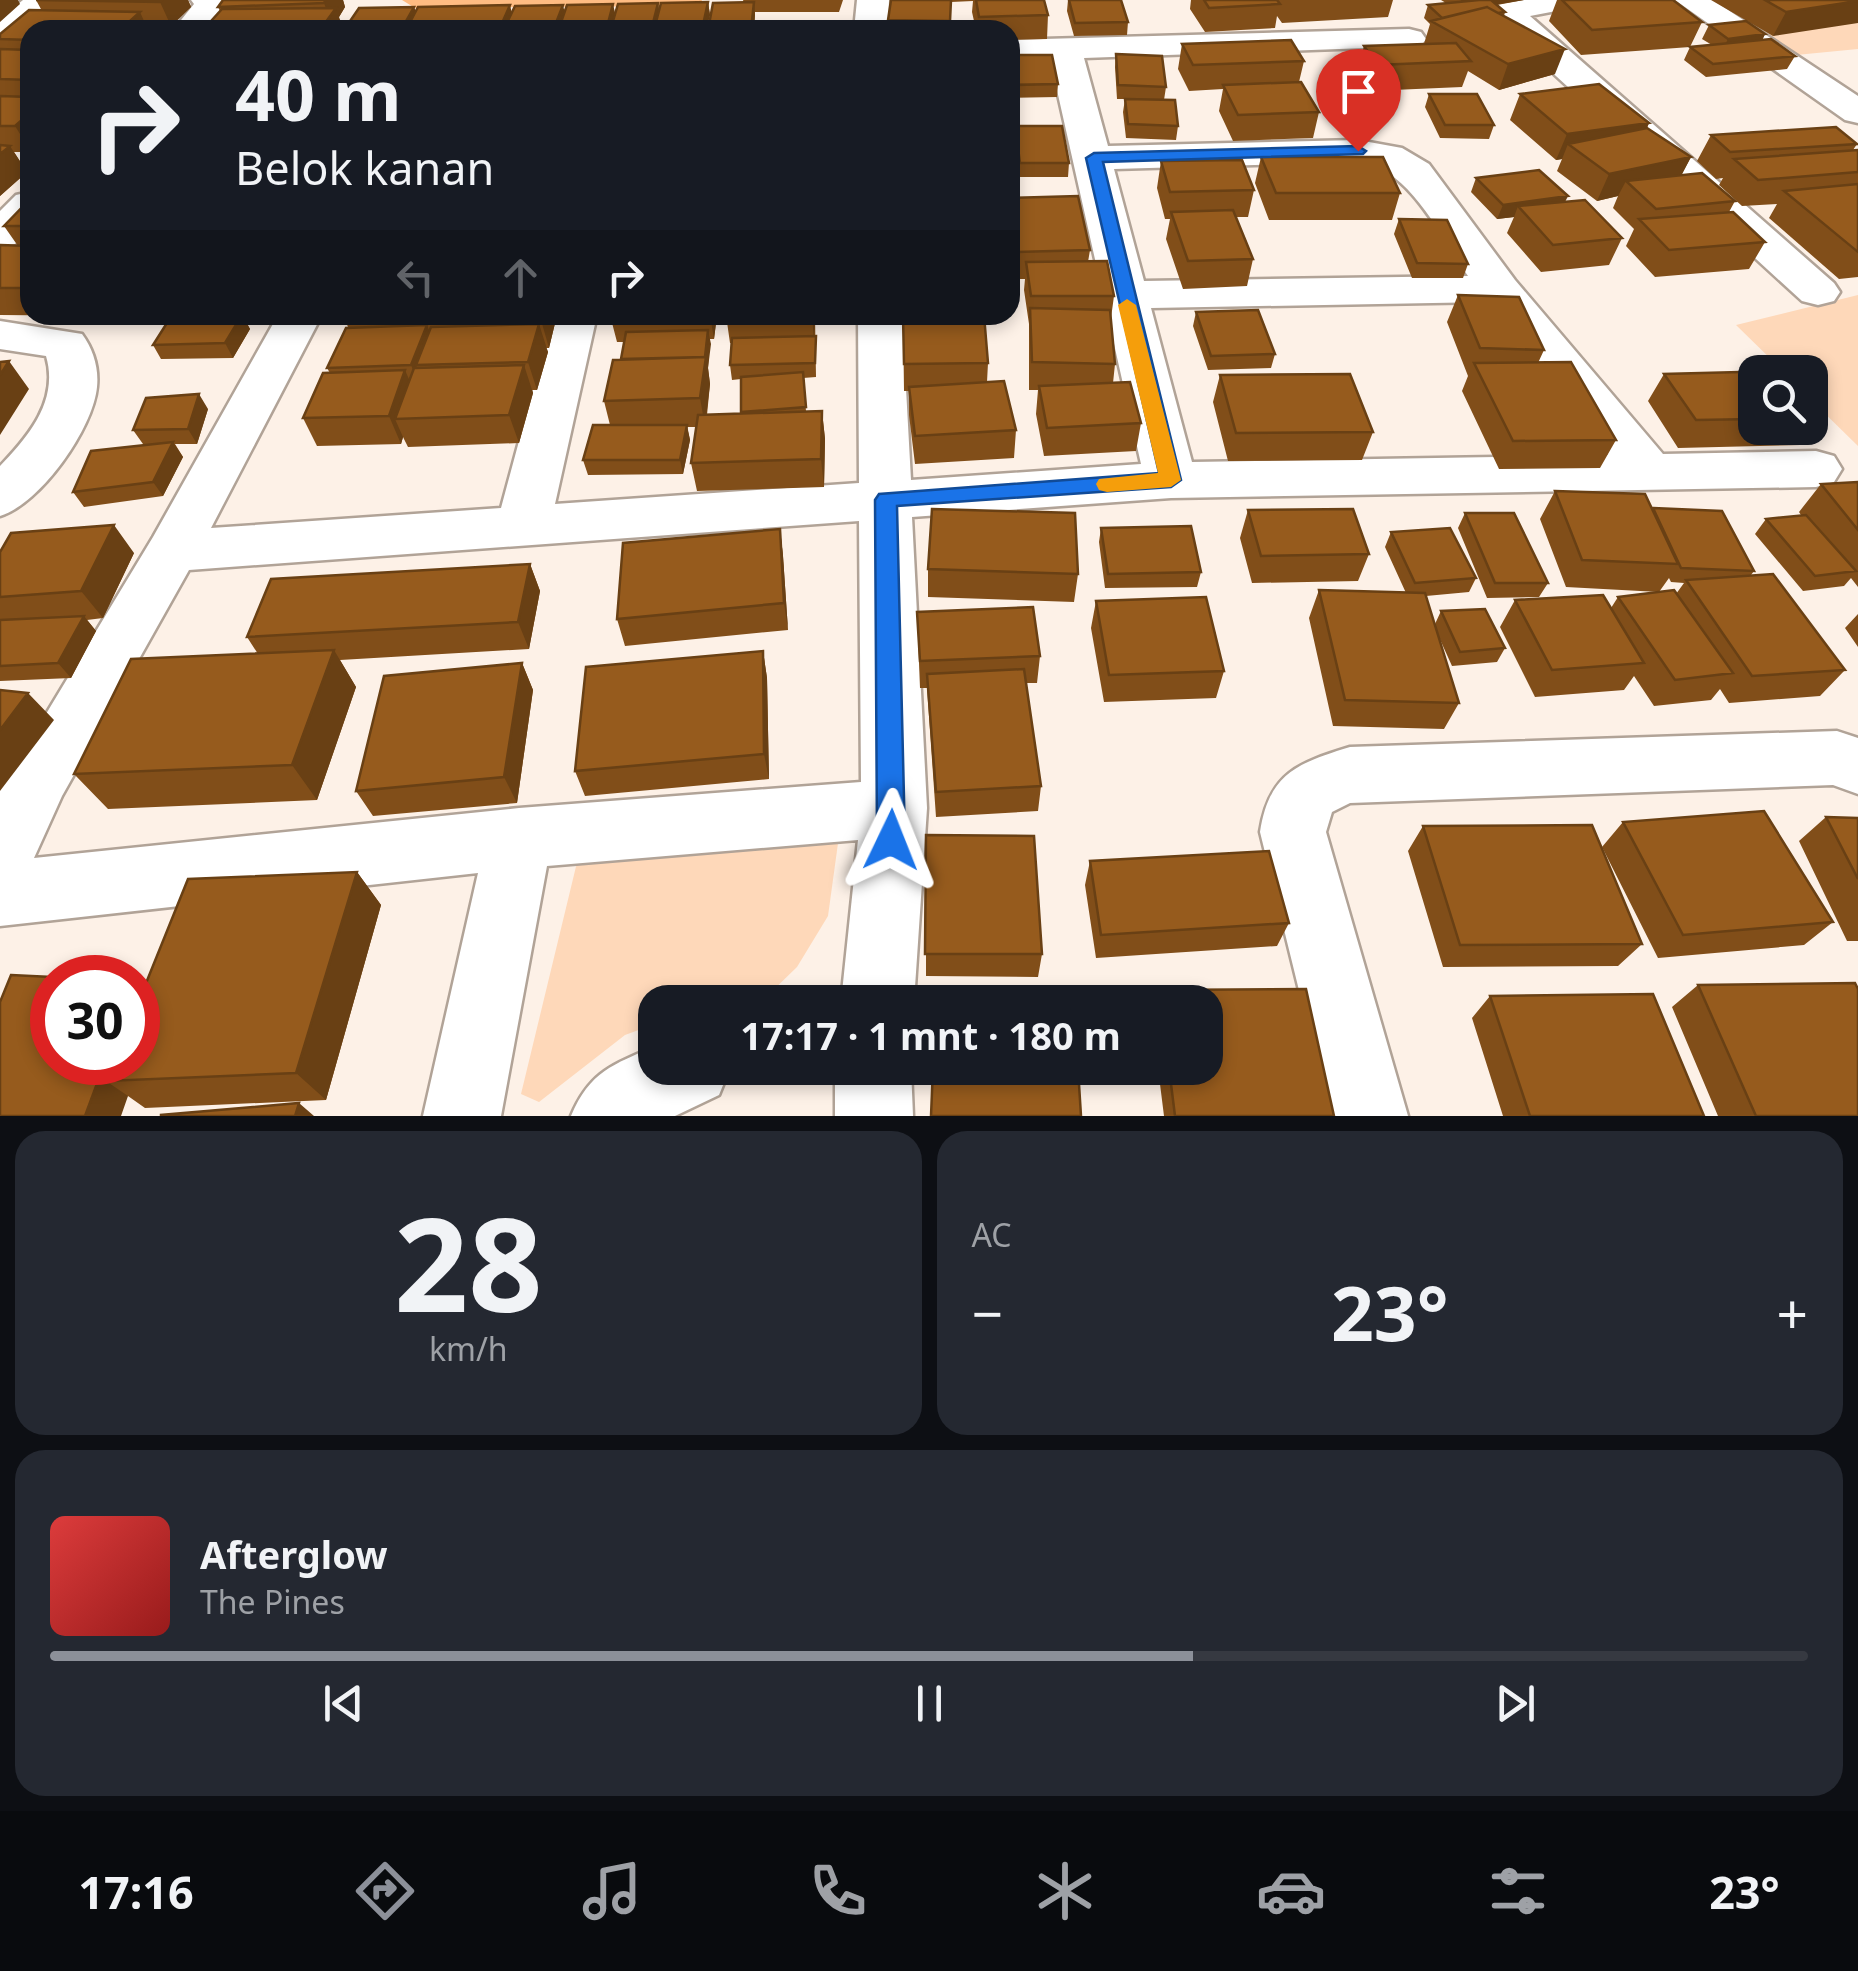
<!DOCTYPE html>
<html lang="id">
<head>
<meta charset="utf-8">
<style>
	:root { --surface:#171b24; --page:#242831; --text:#f1f3f6; --muted:#9ea1a6; --line:#363941; --accent:#8c9099 }
	body { margin:0; font-family:"Noto Sans",sans-serif; background:var(--page); color:var(--text); height:100vh; display:flex; flex-direction:column; font-size:38px; white-space:nowrap }
	* { box-sizing:border-box; margin:0 }
	p { font-size:32px; color:var(--muted) }
	.icon { flex:none; width:55px; height:55px; fill:none; stroke:currentColor; stroke-width:2; stroke-linecap:round; stroke-linejoin:round }
	.map { position:relative; height:1116px; overflow:hidden }
	.side { display:flex; flex-direction:column; gap:15px; padding:15px; background:#0d0f14; flex:1 }
	.side>* { flex:none }
	.banner { position:absolute; left:20px; top:20px; width:1000px; height:305px; border-radius:30px; box-shadow:0 5px 15px #0003; background:#171b24; color:var(--text); overflow:hidden }
	.controls { position:absolute; left:1738px; top:355px; display:grid; gap:20px }
	.controls a { display:grid; place-items:center; width:90px; height:90px; border-radius:20px; background:var(--surface); box-shadow:0 5px 15px #0003; font-size:50px }
	.speed { position:absolute; left:30px; top:955px; display:flex; gap:20px; font-size:50px; font-weight:700; text-align:center }
	.speed>* { display:grid; place-content:center; width:130px; height:130px; border-radius:50%; background:var(--surface); box-shadow:0 5px 15px #0003; line-height:1 }
	.speed .limit { border:15px solid #d22; background:#fff; color:#111 }
	.pin { position:absolute; display:grid; place-items:center; width:85px; height:85px; color:#fff; margin:-102px -42px; border-radius:50% 50% 50% 0; rotate:-45deg; box-shadow:0 0 10px #0007 }
	.pin .icon { rotate:45deg }
	.me { position:absolute; width:110px; margin:-55px; rotate:2deg; stroke-linejoin:round; filter:drop-shadow(0 0 8px #0008) }
	.turn { display:flex; align-items:center; gap:35px; height:210px; padding:0 50px; font-size:45px }
	.turn .icon { width:130px; height:130px; stroke-width:2.5 }
	.turn b { display:block; font-size:70px; line-height:85px }
	.lanes { display:flex; align-items:center; height:95px; padding:0 50px; background:#0003; justify-content:center; gap:50px; direction:ltr }
	.lanes .off { opacity:.35 }
	.big { font-size:75px; font-weight:700; line-height:1.1 }
	.side .tile { flex:1; display:flex; flex-direction:column; justify-content:center; gap:15px; min-width:0; padding:0 35px; border-radius:30px; background:var(--page) }
	.side .dial { align-items:center; gap:0 }
	.dial b { font-size:130px; line-height:1 }
	.song { display:flex; align-items:center; gap:30px }
	.cover { width:120px; height:120px; border-radius:15px; background:linear-gradient(135deg,hsl(0 70% 55%),hsl(0 70% 35%)) }
	.played { height:10px; border-radius:5px; background:linear-gradient(90deg,var(--accent) 65%,var(--line) 65%) }
	.keys { display:flex; justify-content:space-around; direction:ltr }
	.heat { display:flex; justify-content:space-between; align-items:center; font-size:55px; direction:ltr }
	.side .tiles { flex:1; display:grid; gap:15px; grid-template-columns:1fr 1fr }
	.tile:last-child { grid-column:span 2 }
	.trip { position:absolute; left:638px; top:985px; width:585px; height:100px; border-radius:30px; background:var(--surface); box-shadow:0 5px 15px #0003; font-weight:700; line-height:100px; text-align:center }
	.tabs { display:flex; height:160px; justify-content:space-around; align-items:center; background:#090b0e; color:var(--muted) }
	.tabs .icon { width:70px; height:70px }
	.tabs .selected { color:var(--accent) }
	.tabs b { font-size:45px; color:var(--text) }
	.map>svg:first-child { display:block }
</style>
</head>
<body>
<div class="map">
<svg width="1858" height="1116" viewBox="0 0 1858 1116">
	<rect width="100%" height="100%" fill="#fdf1e7"/>
	<path fill="#fed8b9" d="M1858 0V49L1796 55 1760 30 1857 20Z
		M1858 295V446L1810 399V372H1784L1736 325Z
		M839 836 828 916 797 967 761 1002H655V1024L625 1035 539 1102 521 1094 580 850Z"/>
	<path fill="#ffbc82" d="M402 0H702L699 6 415 8Z"/>
	<g fill="none" stroke-linecap="round" stroke-linejoin="round">
		<g stroke="#b1a397" stroke-width="5">
			<path id="minor" d="M23 0H59L12 43 0 46V19Z
				M191 0H225L227 3 207 30H173L194 4Z
				M857 0H889L888 30H854Z
				M1512 0H1582L1577 7 1530 16 1834 283 1840 292 1834 301 1818 305 1802 301 1497 22 1493 11 1498 4Z
				M1675 0H1713L1858 96V123L1845 120Z
				M1409 29 1421 32 1426 39 1421 46 1084 58 1108 146 1358 140 1402 148 1429 164 1515 280 1663 454 1816 451 1834 456 1842 469 1834 482 1816 487 1171 498 912 517 927 808 914 1002H841L858 840 547 866 501 1116H423L478 873 0 926V790L153 537 278 315H322L211 528 501 508 553 315H597L555 504 859 483 858 315H902L911 480 1141 464 1050 59 1010 60V40ZM1358 162C1409 167 1441 237 1468 276L1144 281 1114 169ZM1487 302 1608 455 1192 462 1151 308ZM859 521 861 782 519 808 34 858 62 796 189 570Z
				M30 192V228L15 244 0 247V211L16 195Z
				M0 321 82 334C93 349 99 368 97 387 93 429 40 504 0 516V466C29 436 59 400 46 356L0 349Z
				M1837 731 1858 738V794L1833 785 1350 803 1332 812 1326 832 1408 1116H1330L1260 832C1269 773 1298 763 1350 747Z
				M655 1046V1068H730L719 1095 675 1116H571C590 1071 613 1065 655 1046Z
				M835 1068H911L913 1116H835Z"/>
		</g>
		<use href="#minor" fill="#fff" fill-rule="evenodd"/>
	</g>
	<path fill="#814e19" d="M36 0H188L191 7 171 26 30 30V152H14L27 172 0 196V34L42 11Z
		M343 0 345 7 339 17 220 11 218 7Z
		M743 0H843L839 12H755L754 30H708L744 3Z
		M891 0H1044L1048 15 1047 39 1010 40V30H976L972 12 973 1 951 2V23L966 30H889Z
		M1068 0 1128 22 1127 35 1074 36 1067 11Z
		M1191 0H1393L1388 17 1282 23 1277 16 1275 28 1205 32 1190 9Z
		M1441 0H1524L1497 5 1505 12 1504 16 1555 74 1499 90 1468 71 1462 87 1370 91 1357 71 1364 46 1424 44 1430 24 1424 18 1428 5 1446 3Z
		M1557 0H1673L1702 22 1690 47 1712 45 1702 39 1709 25 1765 34 1762 40 1795 56 1787 69 1706 77 1684 60 1690 47 1581 55 1549 21Z
		M1711 0H1858L1773 36Z
		M708 2 710 15 706 30H344L414 7 416 12 615 13 658 3 659 10Z
		M1182 44 1304 61 1299 82 1319 112 1313 138 1233 141 1219 111 1223 89 1189 91 1178 69Z
		M1116 54 1166 87 1164 100 1178 126 1176 140 1126 138 1123 112 1125 99H1117L1115 67Z
		M1010 55 1058 84 1057 97 1010 98Z
		M1429 94 1494 125 1489 139 1440 138 1425 107Z
		M1520 94 1649 123 1647 128 1691 157 1681 175 1735 201 1729 212 1765 242 1749 269 1655 277 1626 246 1634 229 1613 208 1618 196 1597 201 1557 171 1562 159 1556 160 1510 120Z
		M1015 126 1069 163 1068 177H1020L1014 140Z
		M1711 135 1857 144 1853 150H1858V277L1839 279 1769 218 1777 204 1742 206 1719 185 1723 178 1716 179 1697 161Z
		M1261 157 1400 193 1392 220H1269L1255 183Z
		M1161 161 1254 190 1248 217H1236L1253 259 1247 286 1183 289 1166 239 1170 219H1165L1157 188Z
		M1476 178 1565 201 1622 238 1609 265 1541 272 1507 233 1514 217 1497 219 1471 192Z
		M1010 198 1090 250 1088 262 1114 296 1111 318 1115 364 1113 383 1141 423 1136 451 1044 456 1036 414 1038 390H1029V324L1024 290 1025 279H1013L1010 260Z
		M30 199V315H120L119 316 0 315V245L18 246 4 226Z
		M1399 219 1468 264 1463 278H1412L1394 234Z
		M1458 295 1544 350 1538 363 1616 440 1600 468 1499 469 1462 391 1468 376 1447 322Z
		M1196 312 1275 354 1271 368 1208 370 1193 326Z
		M172 315H262L243 316 250 329 233 358 161 359 153 345Z
		M557 315 549 348H546L548 352 537 390H532L533 393 519 443 408 447 403 437 401 444 317 446 303 418 330 373 327 368 348 327 346 322Z
		M610 315H717L714 339H710L708 368 710 384 707 415 742 413 741 379 732 380 730 365 732 343H730L726 315H815L816 377 803 378 806 411H822L825 439 824 487 697 491 691 463 696 427H687L690 440 683 474 588 475 583 460 610 425 604 401 621 359 624 342H617Z
		M901 315H984L988 363 987 382 1016 430 1014 458 915 464 909 415V391H904L903 317H901Z
		M1755 372V428H1810V404L1820 417 1800 445 1678 448 1648 401 1664 374Z
		M1220 375 1373 432 1362 460 1228 461 1213 402Z
		M208 409 197 444H175L183 457 163 496 84 507 73 492 151 444H143L133 430Z
		M1858 482V587L1851 578 1844 586 1803 591 1755 534 1766 519 1801 515 1799 512 1821 484Z
		M1555 491 1652 510 1653 508 1754 571 1751 575 1845 670 1820 696 1729 703 1720 689 1711 700 1654 706 1634 676 1624 690 1535 697 1500 627 1515 600 1611 608 1618 597 1676 594 1684 583 1671 582 1669 578 1659 592 1566 587 1540 519Z
		M1248 510 1369 554 1358 581 1252 583 1240 538Z
		M1465 513 1548 583 1539 597 1487 598 1458 528Z
		M1101 528 1201 572 1197 587 1105 588 1099 542Z
		M780 529 783 556 788 630 625 646 617 619Z
		M1391 532 1476 578 1469 592 1426 596 1435 624 1441 611 1505 648 1497 662 1452 666 1438 635 1459 703 1444 729 1333 726 1309 618 1319 590 1406 593 1385 547Z
		M0 552 134 553 103 618 87 620 96 631 71 678 0 681Z
		M530 564 540 591 529 649 340 660 356 687 317 800 108 809 74 774 258 654 247 637Z
		M928 569 1078 574 1074 602 928 597Z
		M1096 601 1224 671 1216 698 1104 702 1091 628Z
		M917 612 1040 656 1037 683H1026L1041 786 1038 811 936 817 927 688H920Z
		M1858 614V647L1845 628Z
		M763 651 767 678 769 779 585 796 575 771Z
		M522 663 533 690 517 803 373 816 356 791Z
		M1826 817 1858 818V941H1847L1799 841Z
		M1623 822 1833 922 1804 945 1658 958 1602 847Z
		M1423 826 1642 944 1618 966 1443 967 1408 851Z
		M926 835 1042 954 1038 977 926 976Z
		M1090 861 1289 923 1277 946 1096 958 1085 885Z
		M357 872 381 905 326 1100 145 1108 128 1096 0 1116 138 981 144 987Z
		M1698 985 1858 1116H1718L1672 1007Z
		M1306 989 1334 1116H1164L1158 1068H1205V1002H1155L1159 990Z
		M1490 996 1704 1116H1503L1472 1018Z"/>
	<path fill="#694014" d="M0 0H18L20 4 0 22Z
		M162 0H188L191 7 171 26 160 2Z
		M326 0H343L345 7 339 17 344 30H320L329 17 324 3Z
		M1461 0H1524L1457 11Z
		M1858 1V23L1773 36 1786 12Z
		M708 2 710 15 706 30H704L703 25Z
		M754 2 755 15 754 30H751Z
		M658 3 660 16 655 26 656 30H653Z
		M613 4 616 17 611 28V30H607Z
		M510 5 513 18 508 29 499 30Z
		M563 5 566 18 560 30H554Z
		M414 7 418 20 412 30H401Z
		M140 12 148 30H120Z
		M1765 34 1759 47 1721 52 1728 39Z
		M1565 49 1555 74 1499 90 1508 64Z
		M30 113V150L15 126Z
		M1649 123 1637 149 1568 144 1562 159 1556 160 1567 134Z
		M10 146 27 172 0 196V154Z
		M1691 157 1677 184 1626 181 1618 196 1597 201 1609 174Z
		M1568 196 1561 210 1518 206 1514 217 1497 219 1503 205Z
		M242 315 250 329 233 358 225 343Z
		M542 315H557L549 348 541 320Z
		M710 315H717L714 339Z
		M812 315H815L814 341Z
		M539 324 548 352 537 390 528 362Z
		M427 325 438 353 416 365 425 387 423 393 411 365Z
		M708 330 711 344 708 368 710 384 705 426 700 398Z
		M9 361 29 389 0 435V375Z
		M524 365 533 393 519 443 509 415Z
		M405 370 417 398 395 419 403 437 401 444 389 416Z
		M199 394 208 409 197 444 188 429Z
		M822 411 825 439 824 487 821 459Z
		M687 425 690 440 683 474 680 460Z
		M173 442 183 457 163 496 153 482Z
		M114 525 134 553 103 618 81 591Z
		M780 529 783 556 788 630 784 603Z
		M530 564 540 591 529 649 518 622Z
		M84 616 96 631 71 678 58 663Z
		M334 650 356 687 317 800 292 765Z
		M763 651 767 678 769 779 764 754Z
		M522 663 533 690 517 803 504 777Z
		M28 693 54 720 0 791V730Z
		M357 872 381 905 326 1100 296 1073Z
		M138 981 162 1001 134 1080 106 1081 128 1096 121 1116H85L105 1062H138Z
		M299 1103 314 1116H295Z"/>
	<path fill="#965b1d" stroke="#694014" stroke-width="2.5" d="M36 0H162L160 2Z
		M223 0H326L324 3 218 7Z
		M891 0H951L950 21 888 20Z
		M976 0H1044L1048 15 979 17Z
		M1069 0H1121L1128 22 1075 23Z
		M1204 0H1277L1280 4 1209 8Z
		M1479 0H1491L1505 12 1498 13 1487 7 1442 18 1428 5Z
		M1562 0H1673L1702 22 1592 30Z
		M1765 0H1858V1L1786 12Z
		M708 2 703 25 655 26 661 3Z
		M754 2 751 30H708L713 3Z
		M658 3 652 27 611 28 618 4Z
		M613 4 607 27 559 28 567 5Z
		M510 5 499 30H406L418 7Z
		M563 5 554 28 504 29 515 6Z
		M414 7 401 30H344L359 8Z
		M1487 7 1565 49 1508 64 1431 21Z
		M336 8 320 30H203L222 9Z
		M29 10 140 12 120 30H30V40L0 39V34Z
		M1746 21 1765 34 1728 39 1709 25Z
		M965 22 966 30H891V24Z
		M1771 39 1795 56 1713 64 1690 47Z
		M1291 40 1304 61 1193 65 1182 44Z
		M1456 43 1471 61 1377 65 1364 46Z
		M0 49 30 50V80L0 79Z
		M1116 54 1162 56 1166 87 1118 85Z
		M1010 55H1052L1058 84 1010 85Z
		M1301 82 1319 112 1238 115 1223 85Z
		M1599 84 1649 123 1567 134 1520 94Z
		M1429 94H1477L1494 125H1445Z
		M0 96 30 97V113L15 126H0Z
		M1125 99 1175 100 1178 126 1128 124Z
		M1015 126H1062L1069 163H1020Z
		M1836 127 1857 144 1730 152 1711 135Z
		M1647 128 1691 157 1609 174 1568 144Z
		M0 145 10 146 0 154Z
		M1858 150V172L1758 180 1734 159Z
		M1261 157H1383L1400 193H1276Z
		M1242 160 1254 190 1170 192 1161 161Z
		M1539 170 1568 196 1503 205 1476 178Z
		M1702 173 1735 201 1656 209 1626 181Z
		M1858 184V252L1784 191Z
		M1078 196 1090 250 1014 252 1010 222V198Z
		M30 199V226H4Z
		M1585 200 1622 238 1553 245 1518 206Z
		M1233 210 1253 259 1188 261 1171 212Z
		M1733 212 1765 242 1669 250 1639 219Z
		M1399 219 1447 220 1468 264 1417 263Z
		M0 245 30 246V288H0Z
		M1107 261 1114 296H1031L1026 262Z
		M1458 295 1519 297 1544 350 1480 348Z
		M1030 308 1110 310 1115 364 1032 362Z
		M1258 310 1275 354 1211 356 1196 312Z
		M172 315H242L225 343 153 345Z
		M350 315H433L432 320 346 322Z
		M437 315H542L541 320 434 323Z
		M903 315H984L988 363 904 364Z
		M539 324 528 362 416 365 431 327Z
		M427 325 411 365 327 368 346 328Z
		M708 330 705 357 621 359 626 332Z
		M816 336 815 363 730 365 732 338Z
		M706 357 700 398 604 401 613 360Z
		M9 361 0 375V362Z
		M1571 362 1616 440 1513 441 1474 363Z
		M524 365 509 415 395 419 414 368Z
		M405 370 389 416 303 418 323 373Z
		M1784 371 1785 372H1755V419L1696 420 1664 374Z
		M803 372 806 407 741 412V377Z
		M1350 374 1373 432 1236 433 1220 375Z
		M1004 381 1016 430 915 436 909 387Z
		M1130 382 1141 423 1047 428 1039 386Z
		M199 394 188 429 133 430 146 398Z
		M1810 404 1820 417H1810Z
		M822 411 821 459 691 463 698 415Z
		M593 425H687L680 460H583Z
		M173 442 153 482 73 492 91 451Z
		M1858 482V530L1821 484Z
		M1555 491 1645 494 1678 564 1582 560Z
		M1653 508 1722 511 1754 571 1681 568Z
		M932 509 1075 513 1078 574 928 569Z
		M1353 509 1369 554 1261 556 1248 510Z
		M1465 513H1514L1548 583H1495Z
		M1806 515 1856 571 1815 576 1766 519Z
		M114 525 81 591 0 597V552L11 533Z
		M1191 526 1201 572 1108 574 1101 528Z
		M1450 528 1476 578 1415 583 1391 532Z
		M780 529 784 603 617 619 623 543Z
		M530 564 518 622 247 637 271 579Z
		M1773 574 1845 670 1752 676 1686 580Z
		M1319 590 1425 593 1459 703 1345 700Z
		M1674 590 1733 673 1675 680 1618 597Z
		M1603 595 1644 663 1552 670 1515 600Z
		M1206 597 1224 671 1109 675 1096 601Z
		M1033 607 1040 656 920 661 917 612Z
		M1485 609 1505 648 1460 652 1441 611Z
		M84 616 58 663 0 666V620Z
		M334 650 292 765 74 774 131 659Z
		M763 651 764 754 575 771 586 667Z
		M522 663 504 777 356 791 384 676Z
		M1024 669 1041 786 936 792 927 674Z
		M0 690 28 693 0 730Z
		M1764 811 1833 922 1683 935 1623 822Z
		M1826 817 1858 818V879Z
		M1592 825 1642 944 1460 945 1423 826Z
		M926 835 1034 836 1042 954H925Z
		M1269 851 1289 923 1101 935 1090 861Z
		M357 872 296 1073 106 1081 113 1062H138V1003L188 879Z
		M11 975 73 978H52V1062H105L85 1116H0V1002Z
		M1855 983 1858 989V1116H1756L1698 985Z
		M935 988 1073 991 1074 1002H935Z
		M1306 989 1334 1116H1175L1169 1068H1205V1002H1161L1159 990Z
		M1653 994 1704 1116H1530L1490 996Z
		M933 1068H1078L1081 1116H931Z
		M299 1103 295 1116H161V1115Z"/>
	<path fill="#1a73e8" stroke="#114b97" stroke-width="2.5" d="M1358 146 1366 151 1363 154 1103 162 1181 480 1171 487 897 506 905 840 901 849 891 853 881 849 877 840 875 500 879 494 1159 473 1086 158 1094 153Z"/>
	<path fill="#f59e0b" d="M1127 299 1136 305 1181 480 1171 487 1107 492 1099 490 1096 484 1099 479 1158 473 1118 305Z"/>
</svg>
<div class="controls">
<a><svg class="icon" aria-label="search" viewBox="0 0 24 24"><circle cx="10" cy="10" r="6"/><path d="M15 15l6 6"/></svg></a>
</div>
<div class="speed"><div class="limit">30</div></div>
<div class="pin" style="left:1358px;top:151px;background:#d93025"><svg class="icon" aria-label="arrive" viewBox="0 0 24 24"><path d="M6 21V4h12l-3 4 3 4H6"/></svg></div>
<svg class="me" style="left:891px;top:840px" viewBox="-20 -20 40 40"><path d="M0-17L14 15 0 8-14 15z" fill="#1a73e8" stroke="#fff" stroke-width="4"/></svg>
<div class="trip">17:17 · 1 mnt · 180 m</div>
<div class="banner">
<div class="turn"><svg class="icon" aria-label="right" viewBox="0 0 24 24"><path d="M7 20v-9h11M14 6l5 5-5 5"/></svg><div><b>40 m</b>Belok kanan</div></div>
<div class="lanes"><svg class="icon off" aria-label="left" viewBox="0 0 24 24"><path d="M17 20v-9H6M10 6l-5 5 5 5"/></svg><svg class="icon off" aria-label="ahead" viewBox="0 0 24 24"><path d="M12 20V5M6 11l6-6 6 6"/></svg><svg class="icon" aria-label="right" viewBox="0 0 24 24"><path d="M7 20v-9h11M14 6l5 5-5 5"/></svg></div>
</div>
</div>
<section class="side">
<div class="tiles">
<div class="tile dial"><b>28</b><p>km/h</p></div>
<div class="tile"><p>AC</p>
<div class="heat"><a>−</a><b class="big">23°</b><a>+</a></div>
</div>
<div class="tile">
<div class="song"><i class="cover"></i><div><b>Afterglow</b><p>The Pines</p></div></div>
<div class="played"></div>
<div class="keys"><svg class="icon" aria-label="previous" viewBox="0 0 24 24"><path d="M18 5L8 12l10 7zM5 5v14"/></svg><svg class="icon" aria-label="pause" viewBox="0 0 24 24"><path d="M8 5v14M16 5v14"/></svg><svg class="icon" aria-label="next" viewBox="0 0 24 24"><path d="M6 5l10 7-10 7zM19 5v14"/></svg></div>
</div>
</div>
</section>
<nav class="tabs">
<b>17:16</b>
<svg class="icon selected" aria-label="directions" viewBox="0 0 24 24"><path d="M12 3l9 9-9 9-9-9zM9 14v-3h6M13 9l2 2-2 2"/></svg>
<svg class="icon" aria-label="music" viewBox="0 0 24 24"><path d="M9 18V5l10-2v13"/><circle cx="6" cy="18" r="3"/><circle cx="16" cy="16" r="3"/></svg>
<svg class="icon" aria-label="phone" viewBox="0 0 24 24"><path d="M5 4h4l2 5-3 2q2 4 5 5l2-3 5 2v4C11 20 4 13 5 4z"/></svg>
<svg class="icon" aria-label="climate" viewBox="0 0 24 24"><path d="M12 3v18M4 7l16 10M4 17L20 7"/></svg>
<svg class="icon" aria-label="car" viewBox="0 0 24 24"><path d="M5 17H2v-5l4-1 3-4h7l3 4 3 1v5h-3M9 17h6M6 11h13"/><circle cx="7" cy="17" r="2"/><circle cx="17" cy="17" r="2"/></svg>
<svg class="icon" aria-label="filters" viewBox="0 0 24 24"><path d="M4 7h16M4 17h16"/><circle cx="9" cy="7" r="2"/><circle cx="15" cy="17" r="2"/></svg>
<b>23°</b>
</nav>
</body>
</html>
